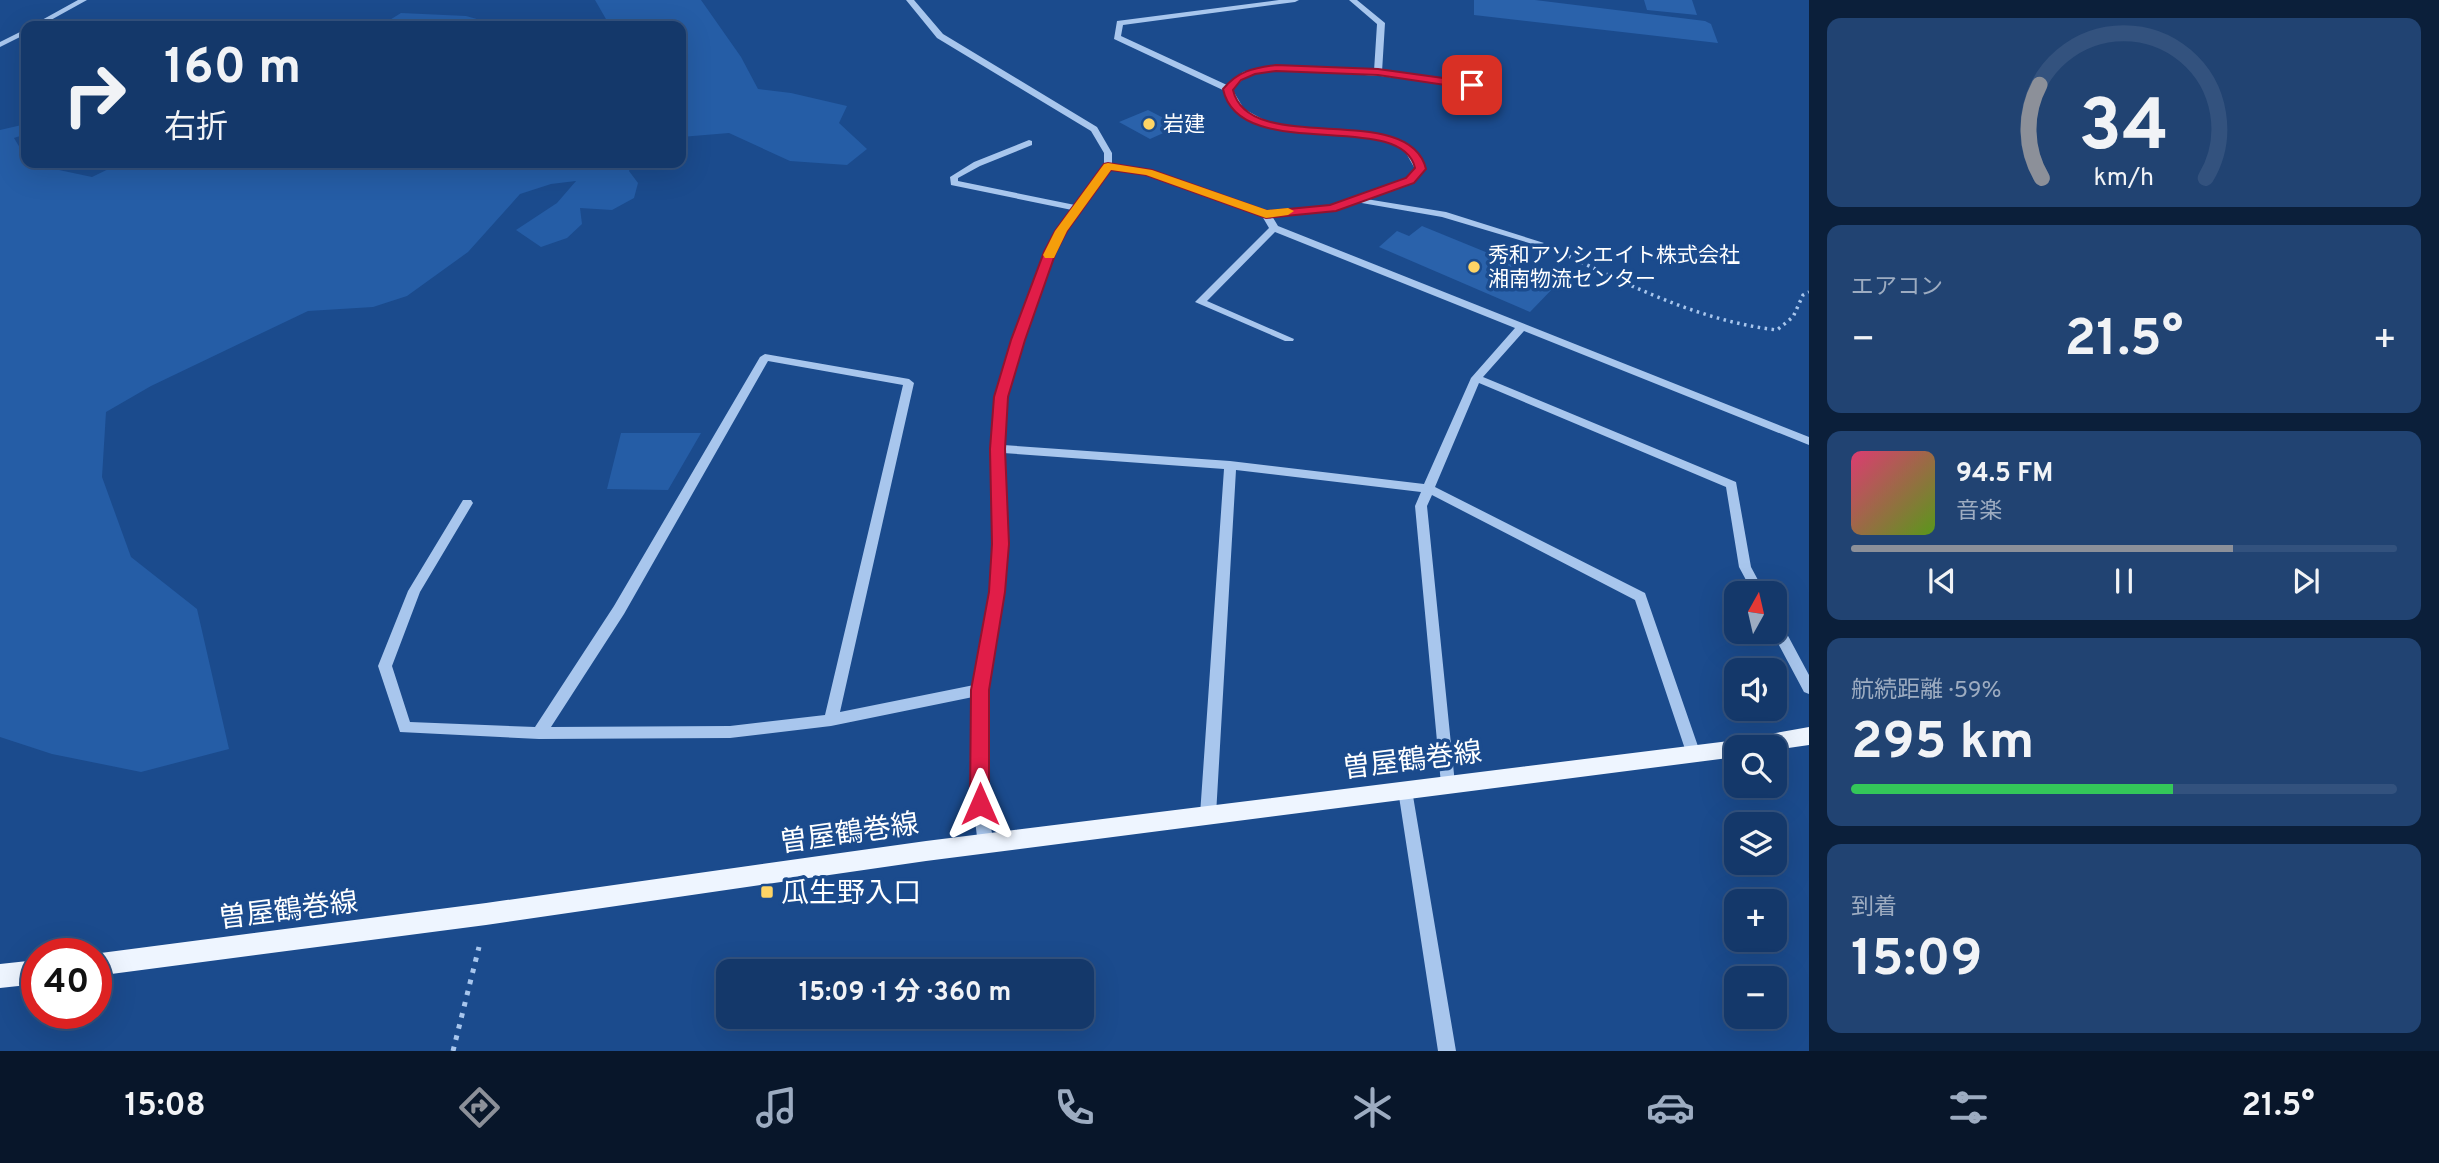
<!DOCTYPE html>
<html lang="ja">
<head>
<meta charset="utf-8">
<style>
	:root { --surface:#14386a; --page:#214372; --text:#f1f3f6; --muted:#9dacc1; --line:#33527e; --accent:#8c9099 }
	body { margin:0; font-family:Overpass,"Noto Sans JP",sans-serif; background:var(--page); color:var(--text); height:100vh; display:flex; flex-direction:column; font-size:26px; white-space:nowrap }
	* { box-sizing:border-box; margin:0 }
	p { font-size:23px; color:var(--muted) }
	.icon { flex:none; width:38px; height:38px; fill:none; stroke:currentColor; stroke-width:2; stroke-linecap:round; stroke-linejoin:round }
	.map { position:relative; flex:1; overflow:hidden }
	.details { display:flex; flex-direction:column; gap:18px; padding:18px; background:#0b1f3a; width:630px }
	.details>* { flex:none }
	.hud { position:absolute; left:21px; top:21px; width:665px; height:147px; border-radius:14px; box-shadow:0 7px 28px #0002,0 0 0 2px var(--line); background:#14386a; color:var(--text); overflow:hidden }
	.needle { width:46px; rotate:8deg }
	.controls { position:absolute; left:1724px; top:581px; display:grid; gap:14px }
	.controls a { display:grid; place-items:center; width:63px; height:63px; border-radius:14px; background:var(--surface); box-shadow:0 7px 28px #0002,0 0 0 2px var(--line); font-size:35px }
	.speed { position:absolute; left:21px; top:938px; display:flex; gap:14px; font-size:35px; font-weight:700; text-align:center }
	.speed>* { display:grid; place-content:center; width:91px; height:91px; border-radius:50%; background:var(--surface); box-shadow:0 7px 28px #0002,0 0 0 2px var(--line); line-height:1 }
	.speed .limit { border:10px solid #d22; background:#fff; color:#111 }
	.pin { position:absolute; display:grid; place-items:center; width:60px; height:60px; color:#fff; margin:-30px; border-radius:14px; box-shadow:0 4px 10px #0006 }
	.me { position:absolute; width:77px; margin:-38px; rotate:0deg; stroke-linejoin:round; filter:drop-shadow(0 0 5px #0008) }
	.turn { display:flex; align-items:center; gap:24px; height:147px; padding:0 28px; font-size:32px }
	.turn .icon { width:91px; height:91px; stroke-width:2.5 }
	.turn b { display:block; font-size:49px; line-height:60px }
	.big { font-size:52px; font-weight:700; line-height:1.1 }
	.details .card { flex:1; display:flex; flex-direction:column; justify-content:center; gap:10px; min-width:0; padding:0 24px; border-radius:14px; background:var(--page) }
	.details .dial { align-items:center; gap:0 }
	.dial svg { height:182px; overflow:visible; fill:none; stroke:var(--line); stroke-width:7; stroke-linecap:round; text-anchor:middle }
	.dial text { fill:var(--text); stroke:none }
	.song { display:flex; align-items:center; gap:21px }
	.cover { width:84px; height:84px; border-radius:10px; background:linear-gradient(135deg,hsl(340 70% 55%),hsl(90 70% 35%)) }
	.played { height:7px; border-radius:4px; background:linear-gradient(90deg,var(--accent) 70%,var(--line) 70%) }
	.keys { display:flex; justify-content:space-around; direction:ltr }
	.heat { display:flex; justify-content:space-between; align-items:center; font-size:38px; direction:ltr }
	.charge { height:10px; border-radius:5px; background:linear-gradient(90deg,#34c759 59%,var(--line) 0) }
	.trip { position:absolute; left:716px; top:959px; width:378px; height:70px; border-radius:14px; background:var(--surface); box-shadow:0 7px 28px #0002,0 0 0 2px var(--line); font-weight:700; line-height:70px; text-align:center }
	.tab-bar { display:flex; height:112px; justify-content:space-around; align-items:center; background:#08162a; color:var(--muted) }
	.tab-bar .icon { width:49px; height:49px }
	.tab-bar .on { color:var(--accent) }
	.tab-bar b { font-size:32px; color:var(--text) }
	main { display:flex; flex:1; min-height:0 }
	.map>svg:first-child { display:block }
</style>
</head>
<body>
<main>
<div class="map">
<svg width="1809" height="1051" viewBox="0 0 1809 1051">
	<rect width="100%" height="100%" fill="#1b4b8d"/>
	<path fill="#255da6" d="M595 0H701L741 57 758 89 791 93 847 106 839 123 867 149 847 165 790 161 729 133 681 137V26H610Z
		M401 13 466 16 502 26H380Z
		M26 124V134L14 138 26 158V163L92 177 121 163H632L629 171 638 183 634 198 612 210 580 208 582 224 567 238 541 247 516 230 557 203 576 181 551 184 520 194 468 252 407 296 373 307 308 311 151 386 106 412 102 477 131 557 197 609 229 749 141 772 52 754 0 737V130Z
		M621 433H701L668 490 607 489Z"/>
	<path fill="#2a62ab" d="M1474 0H1535L1705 21 1711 24 1718 43 1474 15Z
		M1644 0H1692L1697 15 1647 10Z
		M1148 110 1179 126 1150 139 1119 122Z
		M1422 226 1559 282 1530 312 1379 247 1397 231 1409 236Z"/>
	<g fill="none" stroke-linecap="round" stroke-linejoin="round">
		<path stroke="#a8c6ed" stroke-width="3.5" stroke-dasharray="2.5 4.5" stroke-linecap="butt" d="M1562 253C1631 286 1700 321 1777 330L1793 317 1803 295 1809 292"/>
		<path stroke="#a8c6ed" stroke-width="5" stroke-dasharray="4.5 7" stroke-linecap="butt" d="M453 1051 479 947"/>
		<path fill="#a8c6ed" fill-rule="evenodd" d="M78 0H87L40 26H31Z
			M906 0H914L943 34 1097 127 1112 153V165L1151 170 1267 211 1330 205 1407 178 1415 169 1405 151 1384 140 1357 136 1292 131 1260 125 1238 113 1225 91 1114 39 1117 21 1279 0H1299L1295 2 1123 25 1121 36 1227 85 1243 72 1268 66 1374 71 1377 24 1349 0H1357L1385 23 1382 72 1498 87V91H1495L1381 76 1283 70 1252 74 1242 80 1232 89 1244 109 1266 121 1292 126 1357 131 1389 136 1411 147 1424 169 1423 171 1413 182 1366 199 1446 212 1544 243 1539 246 1536 245 1442 217 1356 202 1331 211 1272 216 1278 226 1809 437V445L1524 331 1483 377 1736 482 1751 567 1765 593H1753L1739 567 1726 487 1479 383 1435 487 1645 593 1701 755 1699 759 1694 761 1689 759 1687 755 1635 600 1432 495 1427 506 1455 784 1453 789 1448 791 1443 789 1441 784 1415 506 1421 492 1236 470 1216 815 1213 820 1208 822 1203 820 1200 815 1224 469 1003 453 1007 544 1003 592 987 690V804L994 845 991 850 986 852 981 850 978 845 973 804V697L831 726 730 738 539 739 400 732 378 666 408 591 463 500H471L473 503 420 592 392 666 410 722 535 727 614 606 760 357 765 354 909 379 914 383 840 712 974 685C982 639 994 591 995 544 995 512 990 480 991 448 993 395 1006 359 1024 310 1038 273 1048 242 1072 210L951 185 950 177 974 162 1029 140 1032 141V145L980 166 958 178V181L1075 205 1104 167V153L1091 131 937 38ZM1110 170 1147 174 1262 216 1269 228 1195 302 1285 341H1293L1294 339 1207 301 1275 232 1515 328 1471 378 1424 484 1230 461 1003 445 1006 397 1015 363 1055 252 1065 231ZM768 361 903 385 825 715 730 726 551 727 624 614Z
			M26 29V34L0 47V42Z
			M1774 618 1779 619 1809 675V694L1804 692 1772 632H1774Z
			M1405 783 1410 785 1412 790 1456 1051H1438L1398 790 1400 785Z"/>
		<path fill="#eef5ff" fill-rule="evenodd" d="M1809 727V745L1774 750V747H1736V757L926 861 486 925 96 976V954H93L486 903 926 841 1737 740Z
			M37 960V984L0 988V964Z"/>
	</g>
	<path fill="#e11d48" stroke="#92132f" stroke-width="2" d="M1276 65 1378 69 1472 82 1477 85 1472 89 1378 75 1276 71 1255 74 1241 80 1233 90C1249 158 1409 99 1426 169L1414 183 1336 211 1266 218 1146 175 1111 170 1067 231 1056 252 1025 340 1008 397 1005 449 1009 544 1005 592 989 690V804L987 810 980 813 973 810 970 804 971 690 989 592 992 544 990 449 994 397 1011 340 1044 252 1055 231 1104 164 1108 163 1152 170 1267 211 1330 205 1406 178 1415 168C1401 108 1239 165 1223 89 1238 71 1253 68 1276 65Z"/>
	<path fill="#f59e0b" d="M1108 163 1152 170 1267 210 1288 208 1294 211 1288 215 1266 218 1146 175 1111 170 1067 231 1054 258H1045L1043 255 1055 231 1104 164Z"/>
	<g fill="#fed465" stroke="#1b4b8d" stroke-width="2.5">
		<circle cx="1149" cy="124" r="7"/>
		<circle cx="1474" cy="267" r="7"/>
		<rect x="760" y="885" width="14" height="14" rx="3.5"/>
	</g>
	<g text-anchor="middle" stroke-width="7" stroke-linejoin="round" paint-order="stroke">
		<g font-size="21" fill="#fff" stroke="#1b4b8d" text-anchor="start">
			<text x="1163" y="131">岩建</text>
			<text x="1488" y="262">秀和アソシエイト株式会社<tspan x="1488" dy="24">湘南物流センター</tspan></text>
		</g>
		<g font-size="28" fill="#fff" stroke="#1b4b8d">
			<text transform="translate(1412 759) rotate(-7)" y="10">曽屋鶴巻線</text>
			<text transform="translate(849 832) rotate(-8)" y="10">曽屋鶴巻線</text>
			<text transform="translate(288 909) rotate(-7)" y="10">曽屋鶴巻線</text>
		</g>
		<g font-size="28" fill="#fff" stroke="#1b4b8d" text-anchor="start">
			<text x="781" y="902">瓜生野入口</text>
		</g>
	</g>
</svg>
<div class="controls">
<a><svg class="needle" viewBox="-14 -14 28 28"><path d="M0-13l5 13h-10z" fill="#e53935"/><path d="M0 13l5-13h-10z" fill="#9dacc1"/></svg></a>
<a><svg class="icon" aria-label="sound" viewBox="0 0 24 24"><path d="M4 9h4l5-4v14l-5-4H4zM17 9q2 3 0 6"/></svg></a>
<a><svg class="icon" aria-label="search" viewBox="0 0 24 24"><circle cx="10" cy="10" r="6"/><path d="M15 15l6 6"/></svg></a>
<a><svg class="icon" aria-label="layers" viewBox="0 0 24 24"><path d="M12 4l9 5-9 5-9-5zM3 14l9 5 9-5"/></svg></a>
<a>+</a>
<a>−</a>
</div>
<div class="speed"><div class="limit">40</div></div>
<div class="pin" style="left:1472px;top:85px;background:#d93025"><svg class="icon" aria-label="arrive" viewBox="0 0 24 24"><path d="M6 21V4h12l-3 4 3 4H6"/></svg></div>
<svg class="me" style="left:980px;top:804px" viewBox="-20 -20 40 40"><path d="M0-17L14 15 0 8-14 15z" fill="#e11d48" stroke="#fff" stroke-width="4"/></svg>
<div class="trip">15:09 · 1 分 · 360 m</div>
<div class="hud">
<div class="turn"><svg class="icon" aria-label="right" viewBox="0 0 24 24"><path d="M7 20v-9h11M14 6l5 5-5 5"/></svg><div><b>160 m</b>右折</div></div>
</div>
</div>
<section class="details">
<div class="card dial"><svg viewBox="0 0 100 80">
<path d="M14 69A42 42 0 1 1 86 69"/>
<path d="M14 69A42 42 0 0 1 13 28" stroke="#8c9099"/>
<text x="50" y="56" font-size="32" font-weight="700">34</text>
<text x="50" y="72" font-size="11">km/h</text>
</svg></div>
<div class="card"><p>エアコン</p>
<div class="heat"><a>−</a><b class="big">21.5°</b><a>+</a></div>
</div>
<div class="card">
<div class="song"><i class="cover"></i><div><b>94.5 FM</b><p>音楽</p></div></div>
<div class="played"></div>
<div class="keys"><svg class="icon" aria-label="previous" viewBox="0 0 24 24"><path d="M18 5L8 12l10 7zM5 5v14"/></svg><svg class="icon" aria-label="pause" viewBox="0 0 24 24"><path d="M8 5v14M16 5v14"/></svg><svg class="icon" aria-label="next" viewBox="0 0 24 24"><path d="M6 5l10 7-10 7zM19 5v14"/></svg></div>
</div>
<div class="card"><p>航続距離 · 59%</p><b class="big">295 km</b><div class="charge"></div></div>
<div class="card"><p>到着</p><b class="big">15:09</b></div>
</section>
</main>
<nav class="tab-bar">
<b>15:08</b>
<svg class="icon on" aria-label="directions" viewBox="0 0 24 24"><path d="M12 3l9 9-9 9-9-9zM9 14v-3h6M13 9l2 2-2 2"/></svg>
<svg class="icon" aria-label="music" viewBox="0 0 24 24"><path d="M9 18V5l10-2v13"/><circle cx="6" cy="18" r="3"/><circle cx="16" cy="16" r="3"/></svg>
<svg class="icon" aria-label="phone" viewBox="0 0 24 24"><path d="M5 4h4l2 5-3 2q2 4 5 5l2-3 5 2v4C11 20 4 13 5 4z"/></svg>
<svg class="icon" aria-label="climate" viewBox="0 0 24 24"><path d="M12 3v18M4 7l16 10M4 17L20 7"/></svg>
<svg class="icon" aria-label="car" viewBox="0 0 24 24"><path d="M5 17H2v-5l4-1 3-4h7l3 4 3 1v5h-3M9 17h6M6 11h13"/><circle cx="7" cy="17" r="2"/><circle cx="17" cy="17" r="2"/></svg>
<svg class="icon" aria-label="filters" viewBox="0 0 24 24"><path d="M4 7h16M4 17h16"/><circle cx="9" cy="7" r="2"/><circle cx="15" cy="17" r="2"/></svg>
<b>21.5°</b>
</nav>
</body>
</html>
